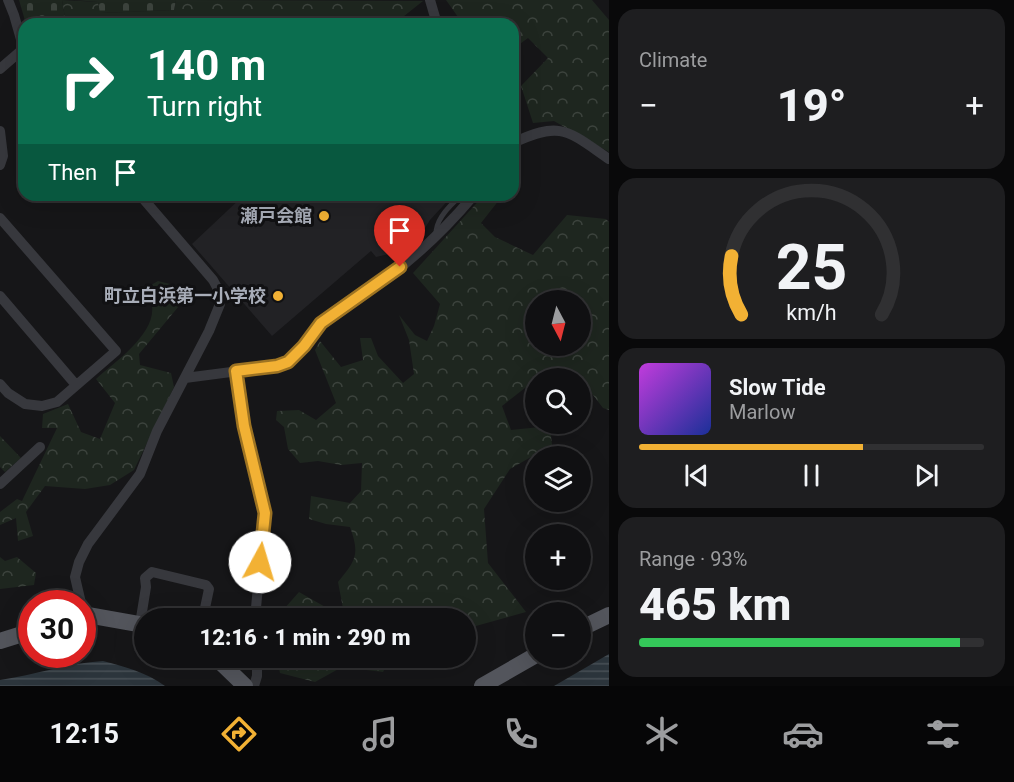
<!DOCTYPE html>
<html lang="en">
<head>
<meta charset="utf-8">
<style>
	:root { --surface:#101012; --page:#1e1e20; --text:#f1f3f6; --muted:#9c9d9f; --line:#303032; --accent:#f2b134 }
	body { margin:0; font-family:Roboto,"Noto Sans JP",sans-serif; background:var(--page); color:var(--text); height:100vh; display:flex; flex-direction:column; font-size:22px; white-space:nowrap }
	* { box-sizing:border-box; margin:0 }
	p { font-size:20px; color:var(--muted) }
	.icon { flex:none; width:33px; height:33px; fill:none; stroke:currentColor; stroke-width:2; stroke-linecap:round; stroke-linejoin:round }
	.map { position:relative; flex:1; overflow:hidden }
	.panel { display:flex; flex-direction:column; gap:9px; padding:9px; background:#09090a; width:405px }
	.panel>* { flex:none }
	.banner { position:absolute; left:18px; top:18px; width:501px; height:183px; border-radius:18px; box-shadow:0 6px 24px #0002,0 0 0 2px var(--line); background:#0b6e4f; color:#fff; overflow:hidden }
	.needle { width:39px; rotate:173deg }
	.tools { position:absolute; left:525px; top:290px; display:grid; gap:12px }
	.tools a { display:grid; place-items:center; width:66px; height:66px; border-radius:50%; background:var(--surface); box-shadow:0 6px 24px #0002,0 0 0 2px var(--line); font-size:30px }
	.speed { position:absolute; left:18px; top:590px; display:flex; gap:12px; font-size:30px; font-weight:700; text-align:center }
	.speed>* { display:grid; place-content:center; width:78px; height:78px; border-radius:50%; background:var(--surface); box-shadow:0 6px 24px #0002,0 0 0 2px var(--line); line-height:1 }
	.speed .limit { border:9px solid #d22; background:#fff; color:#111 }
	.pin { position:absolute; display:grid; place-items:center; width:51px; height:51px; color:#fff; margin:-62px -26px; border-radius:50% 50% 50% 0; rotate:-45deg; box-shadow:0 0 6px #0007 }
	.pin .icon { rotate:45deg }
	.me { position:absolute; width:66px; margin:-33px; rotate:6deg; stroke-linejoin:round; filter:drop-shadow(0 0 4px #0008) }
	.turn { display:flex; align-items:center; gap:21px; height:126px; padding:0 30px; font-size:27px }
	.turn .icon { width:78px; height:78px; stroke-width:2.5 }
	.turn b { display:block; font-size:42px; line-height:51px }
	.then { display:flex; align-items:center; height:57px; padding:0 30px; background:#0003; gap:12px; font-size:22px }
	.big { font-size:45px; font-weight:800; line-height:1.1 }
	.panel .tile { flex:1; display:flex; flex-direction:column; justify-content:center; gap:9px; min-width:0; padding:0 21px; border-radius:18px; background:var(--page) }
	.panel .dial { align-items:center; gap:0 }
	.dial svg { height:156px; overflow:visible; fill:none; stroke:var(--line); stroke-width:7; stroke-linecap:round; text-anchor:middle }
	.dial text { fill:var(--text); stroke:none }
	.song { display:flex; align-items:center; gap:18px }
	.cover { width:72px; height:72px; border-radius:9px; background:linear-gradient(135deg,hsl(290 70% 55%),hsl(230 70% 35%)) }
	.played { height:6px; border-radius:3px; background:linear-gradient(90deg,var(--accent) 65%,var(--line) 65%) }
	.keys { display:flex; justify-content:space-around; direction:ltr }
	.heat { display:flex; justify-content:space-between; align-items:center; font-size:33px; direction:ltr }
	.charge { height:9px; border-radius:4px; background:linear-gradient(90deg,#34c759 93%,var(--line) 0) }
	.trip { position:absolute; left:134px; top:608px; width:342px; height:60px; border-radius:30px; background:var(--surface); box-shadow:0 6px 24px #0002,0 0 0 2px var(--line); font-weight:800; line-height:60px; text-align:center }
	.menu { display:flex; height:96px; justify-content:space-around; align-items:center; background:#060607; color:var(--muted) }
	.menu .icon { width:42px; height:42px }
	.menu .on { color:var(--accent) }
	.menu b { font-size:27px; color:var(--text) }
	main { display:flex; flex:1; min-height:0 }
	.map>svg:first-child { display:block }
</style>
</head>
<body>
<main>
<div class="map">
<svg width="609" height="686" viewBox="0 0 609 686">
	<defs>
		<pattern id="forest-crowns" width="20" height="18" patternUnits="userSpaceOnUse" patternTransform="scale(1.5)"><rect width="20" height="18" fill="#1e261f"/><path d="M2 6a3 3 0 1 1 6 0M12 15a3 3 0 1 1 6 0" fill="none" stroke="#3c433d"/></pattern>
		<pattern id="cemetery-stones" width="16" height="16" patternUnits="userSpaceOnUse" patternTransform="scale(1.5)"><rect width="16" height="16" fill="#1e261f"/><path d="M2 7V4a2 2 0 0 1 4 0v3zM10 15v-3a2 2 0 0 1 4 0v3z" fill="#3c433d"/></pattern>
		<pattern id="water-rules" width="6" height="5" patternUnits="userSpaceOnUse" patternTransform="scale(1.5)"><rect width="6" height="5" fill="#2c353c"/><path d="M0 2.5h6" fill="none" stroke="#485056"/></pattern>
	</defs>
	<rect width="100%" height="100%" fill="#161618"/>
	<path fill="#222225" d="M244 195H453L430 220 420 236 393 253 376 257 371 251 272 336 192 244Z"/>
	<path fill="url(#forest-crowns)" fill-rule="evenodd" d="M62 0 98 2 101 13 174 10 176 0 423 1 394 24H66Z
		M446 0H592L609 20V152L554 121 533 123 521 86 548 58 528 38 513 49V24H463Z
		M484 195H503L481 223 495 237 533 255 567 215 606 219 609 222V410L603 408 583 382 581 383 580 378H536L535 388 530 384 502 406 511 430 550 426 552 445 510 469 484 509 488 563 526 612 465 629V618H283L284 609 299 592 334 612 343 608 338 582C356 560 360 555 350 527L326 524 309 519 311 496 350 503 361 491 362 463 341 465 318 461 300 463 288 449 284 427 276 420 277 411 299 410 316 420 336 403 315 350 320 341 341 367 363 360 360 338H371L378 356 403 383 414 374 409 340 399 315 415 335 427 341 434 326 440 304 413 273ZM536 300H580V345H536Z
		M158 281 182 287 189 294 139 354 140 365 171 373 174 387 134 470 110 485 85 489 45 486 26 512 33 536 18 541 16 518 0 525V512L17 499 22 501 57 428H42L43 414 68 404 81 432 100 439 115 403 96 379C115 362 156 334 152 306 151 300 148 294 146 288Z
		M0 436 21 458 5 472 0 467Z
		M0 557 5 561 17 557 36 573 34 585 0 589Z
		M276 657H391L383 672 342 667 315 682 280 673Z"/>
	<path fill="url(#cemetery-stones)" d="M19 0H62L66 24H26Z
		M74 0H176L174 10 100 13 98 2Z"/>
	<path fill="url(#water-rules)" d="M609 654V686H554Z
		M103 661C123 666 148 673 165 686H0V680C35 675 68 663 103 661Z"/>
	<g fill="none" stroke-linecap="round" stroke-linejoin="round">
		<path stroke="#37383d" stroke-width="5" d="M436 235C435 220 451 204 462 195"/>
		<path stroke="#37383d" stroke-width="10" d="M8 0 14 15 24 50
			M430 0 437 24
			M0 69 23 49
			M0 131 3 156 0 165
			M513 143C561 120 568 131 609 159
			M0 218 116 351 57 402 42 406 25 404 8 393 0 384
			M0 296 76 385
			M236 371 244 426 265 513 255 618
			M185 378 277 366C301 357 305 337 322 322 343 306 367 294 387 278 419 254 448 226 474 195
			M0 484 40 447
			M81 603 75 577 79 562 88 544 140 474 157 431 209 331 220 304V293L213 280 140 195
			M140 624 146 587 145 578 152 572 206 585 209 589 205 608 200 618
			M254 686 257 676V657"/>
		<path stroke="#53555c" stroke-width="16" d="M82 614 144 625
			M580 629 609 615
			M0 641 32 631
			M215 657 245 686
			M482 686 536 655"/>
	</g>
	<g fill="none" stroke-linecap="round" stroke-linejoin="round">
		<g stroke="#9d7322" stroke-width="15">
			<path id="route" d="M260 562 265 513 244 426 236 371 277 366 288 362 304 346 321 323 400 267"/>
		</g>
		<use href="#route" stroke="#f2b134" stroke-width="10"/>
	</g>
	<g fill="#f2b134" stroke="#111113" stroke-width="2">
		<circle cx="324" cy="216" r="6"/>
		<circle cx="278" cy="296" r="6"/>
	</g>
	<g text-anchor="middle" stroke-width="6" stroke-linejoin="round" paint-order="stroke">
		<g font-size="18" font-weight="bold" fill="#a8adb8" stroke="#111113" text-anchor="end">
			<text x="312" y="222">瀬戸会館</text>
			<text x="266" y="302">町立白浜第一小学校</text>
		</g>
	</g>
</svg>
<div class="tools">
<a><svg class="needle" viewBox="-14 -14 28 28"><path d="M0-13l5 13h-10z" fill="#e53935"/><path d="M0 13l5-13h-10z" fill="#9c9d9f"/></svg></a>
<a><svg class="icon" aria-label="search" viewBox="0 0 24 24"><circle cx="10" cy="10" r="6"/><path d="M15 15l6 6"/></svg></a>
<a><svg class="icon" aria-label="layers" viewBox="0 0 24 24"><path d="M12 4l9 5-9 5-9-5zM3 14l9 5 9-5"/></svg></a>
<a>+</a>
<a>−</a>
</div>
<div class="speed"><div class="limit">30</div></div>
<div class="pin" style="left:400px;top:267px;background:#d93025"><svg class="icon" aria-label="arrive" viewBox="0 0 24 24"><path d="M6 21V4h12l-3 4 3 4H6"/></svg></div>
<svg class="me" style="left:260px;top:562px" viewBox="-20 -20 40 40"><circle r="19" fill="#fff"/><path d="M0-13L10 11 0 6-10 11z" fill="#f2b134"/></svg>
<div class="trip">12:16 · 1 min · 290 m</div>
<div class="banner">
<div class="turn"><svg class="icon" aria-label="right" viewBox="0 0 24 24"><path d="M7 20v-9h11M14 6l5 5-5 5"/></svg><div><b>140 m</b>Turn right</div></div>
<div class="then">Then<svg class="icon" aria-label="arrive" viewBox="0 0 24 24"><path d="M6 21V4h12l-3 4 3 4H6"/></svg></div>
</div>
</div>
<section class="panel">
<div class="tile"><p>Climate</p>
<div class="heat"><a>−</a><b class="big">19°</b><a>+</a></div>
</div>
<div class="tile dial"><svg viewBox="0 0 100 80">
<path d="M14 69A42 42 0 1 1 86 69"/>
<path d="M14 69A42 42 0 0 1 9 39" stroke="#f2b134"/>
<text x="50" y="56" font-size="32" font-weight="700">25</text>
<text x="50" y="72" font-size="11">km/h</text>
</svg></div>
<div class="tile">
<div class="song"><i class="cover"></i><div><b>Slow Tide</b><p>Marlow</p></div></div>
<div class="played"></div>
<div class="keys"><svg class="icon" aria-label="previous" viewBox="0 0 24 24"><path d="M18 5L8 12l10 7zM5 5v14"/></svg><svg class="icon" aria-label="pause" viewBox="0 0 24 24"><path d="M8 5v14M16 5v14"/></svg><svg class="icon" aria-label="next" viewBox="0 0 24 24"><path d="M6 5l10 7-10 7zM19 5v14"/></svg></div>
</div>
<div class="tile"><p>Range · 93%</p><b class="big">465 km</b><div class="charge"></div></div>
</section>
</main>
<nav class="menu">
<b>12:15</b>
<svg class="icon on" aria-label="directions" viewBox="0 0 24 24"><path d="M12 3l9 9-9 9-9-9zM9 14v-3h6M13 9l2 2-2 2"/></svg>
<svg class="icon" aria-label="music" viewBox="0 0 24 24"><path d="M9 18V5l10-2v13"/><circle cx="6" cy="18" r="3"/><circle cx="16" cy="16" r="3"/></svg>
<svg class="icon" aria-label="phone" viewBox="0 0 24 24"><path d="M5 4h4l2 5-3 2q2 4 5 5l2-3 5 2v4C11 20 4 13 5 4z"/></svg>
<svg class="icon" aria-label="climate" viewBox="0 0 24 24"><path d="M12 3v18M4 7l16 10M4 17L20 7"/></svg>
<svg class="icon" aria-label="car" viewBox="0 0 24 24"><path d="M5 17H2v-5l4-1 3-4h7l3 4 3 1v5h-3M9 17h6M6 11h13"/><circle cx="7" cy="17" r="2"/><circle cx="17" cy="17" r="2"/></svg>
<svg class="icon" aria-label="filters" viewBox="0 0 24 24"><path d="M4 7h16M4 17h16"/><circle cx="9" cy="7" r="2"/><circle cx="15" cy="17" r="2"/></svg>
</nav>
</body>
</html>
